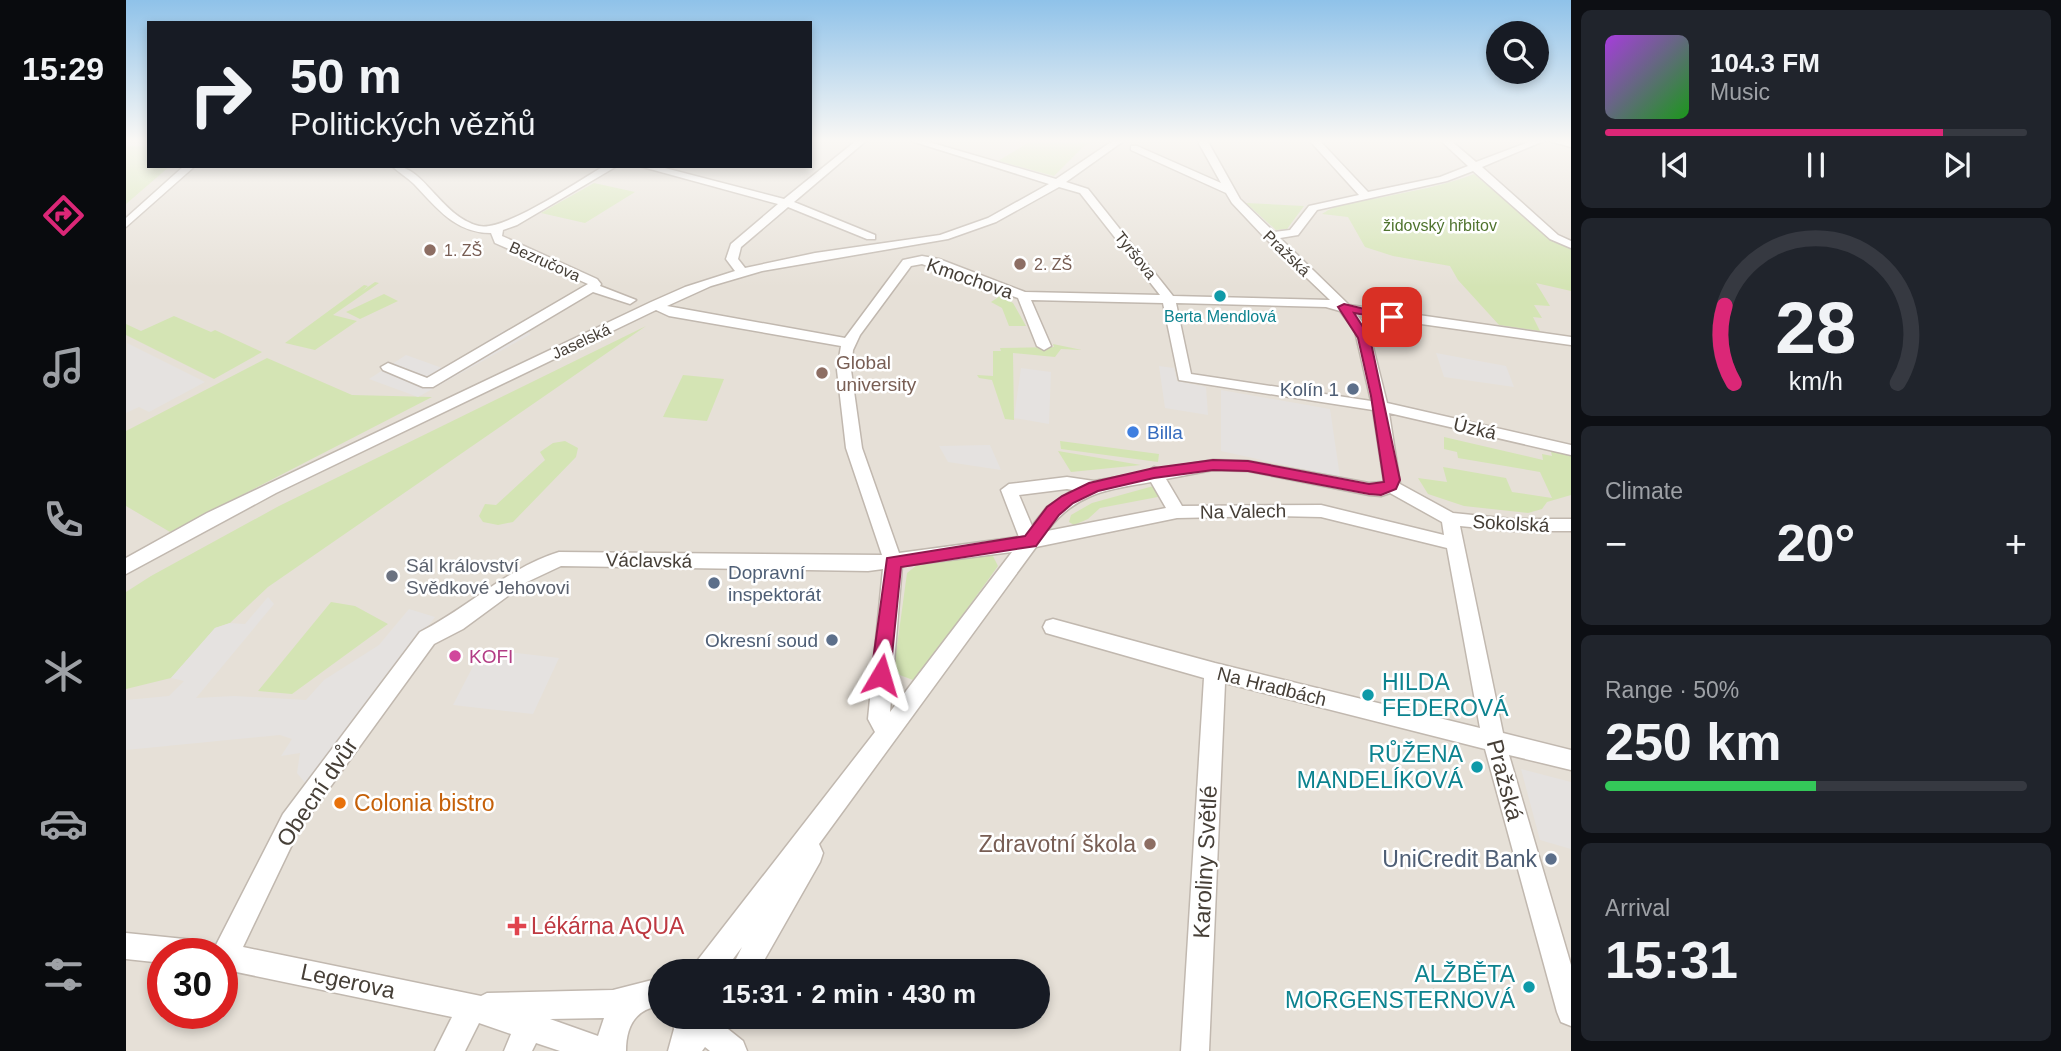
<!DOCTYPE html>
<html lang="en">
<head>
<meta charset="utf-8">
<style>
	:root { --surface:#171b24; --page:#20242c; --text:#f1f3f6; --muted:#9ea1a6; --line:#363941; --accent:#db2777 }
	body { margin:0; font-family:Arial,sans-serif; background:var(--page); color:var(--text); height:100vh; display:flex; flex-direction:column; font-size:26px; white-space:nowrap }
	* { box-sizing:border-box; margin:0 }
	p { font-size:23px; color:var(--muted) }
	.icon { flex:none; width:38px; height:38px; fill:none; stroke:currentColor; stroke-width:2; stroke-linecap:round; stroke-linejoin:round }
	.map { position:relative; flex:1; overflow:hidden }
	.panel { display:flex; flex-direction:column; gap:10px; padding:10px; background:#0d0f14; width:490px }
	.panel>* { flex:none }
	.top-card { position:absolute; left:21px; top:21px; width:665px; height:147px; border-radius:0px; box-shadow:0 4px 10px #0003; background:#171b24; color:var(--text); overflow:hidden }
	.tools { position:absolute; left:1360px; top:21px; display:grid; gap:14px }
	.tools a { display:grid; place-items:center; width:63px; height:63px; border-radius:50%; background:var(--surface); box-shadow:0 4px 10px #0003; font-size:35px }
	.speed { position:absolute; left:21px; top:938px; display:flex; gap:14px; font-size:35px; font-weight:700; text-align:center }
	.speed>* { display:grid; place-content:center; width:91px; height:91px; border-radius:50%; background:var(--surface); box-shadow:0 4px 10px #0003; line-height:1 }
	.speed .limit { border:10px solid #d22; background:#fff; color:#111 }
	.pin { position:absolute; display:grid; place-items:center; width:60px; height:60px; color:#fff; margin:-30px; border-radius:14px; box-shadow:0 4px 10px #0006 }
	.me { position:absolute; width:77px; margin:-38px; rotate:7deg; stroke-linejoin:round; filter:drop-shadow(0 0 5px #0008) }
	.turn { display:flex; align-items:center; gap:24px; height:147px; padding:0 28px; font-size:32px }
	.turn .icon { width:91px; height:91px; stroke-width:2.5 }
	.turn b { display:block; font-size:49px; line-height:60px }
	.big { font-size:52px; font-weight:700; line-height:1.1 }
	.panel .tile { flex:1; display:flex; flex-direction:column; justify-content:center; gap:10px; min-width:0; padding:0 24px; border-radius:10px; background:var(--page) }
	.panel .dial { align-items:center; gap:0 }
	.dial svg { height:182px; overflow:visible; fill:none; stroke:var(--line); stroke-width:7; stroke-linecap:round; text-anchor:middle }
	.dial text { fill:var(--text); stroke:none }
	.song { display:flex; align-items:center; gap:21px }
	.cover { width:84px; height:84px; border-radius:10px; background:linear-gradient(135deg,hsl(280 70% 55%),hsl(120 70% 35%)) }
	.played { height:7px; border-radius:4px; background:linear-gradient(90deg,var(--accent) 80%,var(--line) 80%) }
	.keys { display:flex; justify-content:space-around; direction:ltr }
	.heat { display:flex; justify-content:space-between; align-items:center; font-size:38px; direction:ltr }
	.charge { height:10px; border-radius:5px; background:linear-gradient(90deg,#34c759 50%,var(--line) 0) }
	.trip { position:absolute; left:522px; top:959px; width:402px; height:70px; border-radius:35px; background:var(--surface); box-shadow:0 4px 10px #0003; font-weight:700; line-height:70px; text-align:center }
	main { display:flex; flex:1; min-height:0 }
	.tab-bar { display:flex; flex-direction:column; width:126px; justify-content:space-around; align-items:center; background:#090b0e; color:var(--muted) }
	.tab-bar .icon { width:49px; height:49px }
	.tab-bar .current { color:var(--accent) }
	.tab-bar b { font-size:32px; color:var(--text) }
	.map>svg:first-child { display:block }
</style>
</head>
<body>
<main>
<nav class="tab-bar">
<b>15:29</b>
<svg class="icon current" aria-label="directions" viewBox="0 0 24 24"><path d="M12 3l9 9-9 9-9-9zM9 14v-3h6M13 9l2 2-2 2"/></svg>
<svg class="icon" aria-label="music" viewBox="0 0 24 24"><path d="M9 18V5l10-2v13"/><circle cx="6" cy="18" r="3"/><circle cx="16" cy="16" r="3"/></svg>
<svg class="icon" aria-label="phone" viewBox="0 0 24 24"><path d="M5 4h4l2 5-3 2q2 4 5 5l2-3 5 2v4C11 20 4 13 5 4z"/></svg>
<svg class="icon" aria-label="climate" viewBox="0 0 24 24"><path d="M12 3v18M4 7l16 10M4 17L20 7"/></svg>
<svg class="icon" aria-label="car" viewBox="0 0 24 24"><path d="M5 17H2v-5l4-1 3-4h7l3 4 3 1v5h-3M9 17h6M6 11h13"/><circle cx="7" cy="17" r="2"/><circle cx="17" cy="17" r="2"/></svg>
<svg class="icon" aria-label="filters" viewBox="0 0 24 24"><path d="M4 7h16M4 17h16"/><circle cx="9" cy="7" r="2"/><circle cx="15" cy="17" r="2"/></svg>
</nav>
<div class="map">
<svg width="1445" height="1051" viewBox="0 0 1445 1051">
	<rect width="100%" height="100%" fill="#f3efe8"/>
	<path fill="#e6e0d7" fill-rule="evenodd" d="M0 140H23V166H684V140H1445V1051H0ZM37 954H96V1013H37ZM534 971H912V1017H534Z"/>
	<path fill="#d4e4b4" d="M907 140 934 142 969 140 957 147 928 176 872 161Z
		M0 146H23V166H44L0 204Z
		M1348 174 1425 238 1445 248V291L1410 283 1424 306 1408 305 1416 318 1407 317 1414 331 1373 325 1332 280 1324 266 1267 256 1239 247 1222 217 1196 214C1211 203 1235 201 1253 198 1285 191 1318 186 1348 174Z
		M468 183 509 192 459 223 415 213Z
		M1120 203 1178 206 1161 229 1150 230Z
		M249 282 253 283 207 315 231 321 189 350 159 343 238 285 242 286 236 291Z
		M258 294 272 301 234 319 220 312Z
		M874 296 887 303 900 326H883L876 308 865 302Z
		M48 316 85 332 89 330 136 352 88 379 0 335V324L15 331Z
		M520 326 142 587 104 623 89 628 45 678 0 689V592L25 576 153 506Z
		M927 344 956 350 935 349 929 357 887 353 888 420 879 419 866 380 853 378 851 375 867 376V351H875L874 348 928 347Z
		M141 358 226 395 306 397 44 532 0 506V431Z
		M557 375 598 379 581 421 537 417Z
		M1318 437 1417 460 1416 454 1426 456 1424 448 1445 453V495L1421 502 1416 509 1402 513 1338 506 1302 494 1292 478 1321 482 1317 467 1380 478 1386 492 1426 498 1414 472 1332 458 1331 452 1318 449Z
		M439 441 452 448 450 457 387 522 372 525 357 522 353 516 359 504 370 505 419 460 414 452 427 443Z
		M934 441 1033 454 1032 462 935 449Z
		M932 451 1015 465 945 472Z
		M1031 485 1037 496 974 508 962 519 948 525 943 522 945 515 966 503Z
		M858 554 867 556 872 566 792 677 787 680 771 674 768 668 781 573 791 565Z
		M205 602 229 606 262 624 166 694 132 691Z"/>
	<path fill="#e5e2e0" d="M399 330 405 334 292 397 243 379 280 355 319 369 377 331Z
		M1 343 79 382 23 412 13 407 0 413Z
		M1310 353 1380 366 1388 387 1318 377Z
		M1033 366 1048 368 1051 381 1080 387 1082 415 1039 408Z
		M895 368 925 372 923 424 888 418Z
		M1095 390 1204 409 1214 477 1095 451Z
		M864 445 875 470 822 462 813 446Z
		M142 597 148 604 70 698 108 696 180 700 198 680 253 645 283 609 309 617 181 785 171 773 174 753 155 756 166 739 154 735 0 750V700L43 696 58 681 45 678 89 628 104 623 119 624Z
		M356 649 433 658 407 714 327 705Z
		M1395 769 1445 782V849L1414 840Z"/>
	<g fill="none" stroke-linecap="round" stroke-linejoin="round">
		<g stroke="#c1b8af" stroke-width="3">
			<path id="minor" d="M731 140H741L668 202 749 235V239H741L662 207 615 247 612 259 619 268 689 253 814 235 862 218 923 184 782 140H796L930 179 988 140H999L940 182 962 189 1047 296 1204 300 1139 238 1106 203 1100 193 1005 150V146H1011L1095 183 1071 140H1081L1114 199 1148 232 1164 230 1183 206 1233 195 1183 140H1193L1242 192 1314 177 1342 166 1314 140H1324L1350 162 1408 140 1445 141V147L1420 140 1356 167 1432 235 1445 241V248L1424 239 1347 171 1321 181 1191 210 1172 235 1154 238 1223 305 1445 337V345L1231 315 1243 331 1261 403 1445 445V455L1263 413 1274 484 1327 513 1386 519H1445V531H1386L1334 526 1377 733 1445 750V770L1383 755 1445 965V1026L1435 1022 1431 1012 1359 749 1099 683 1083 1051H1055L1078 678 927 635 920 633 917 627 920 621 927 619 1089 663 1354 728 1321 548 1195 517 1150 516 1051 518 910 547 693 844 697 853 694 862 632 971H604L616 947 598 971H568L571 961 749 732 742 719 757 569 742 571 435 566 401 582 337 629 308 644 173 830 117 947 355 996 361 993 487 990 534 978V1006C509 1009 500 1027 500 1051H434L410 1043 406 1051H378L385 1034 353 1023 339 1051H309L326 1017 96 969V954H37V963L0 959V933L78 941 90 945 157 814 294 632C342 608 381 568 433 552L756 555 720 448 711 370 715 346 543 316 530 310 150 493 0 574V558L81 513 525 302 559 287 609 271 600 259 605 244 652 204 513 166H531L658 199ZM933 187 954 193 1034 295 899 292 813 259 796 256 777 260 719 338 541 306 585 286 636 271 822 239 870 222ZM796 264 892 298 911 346 918 350 925 346 905 300 1037 303 1053 380 1247 410 1258 482 1243 483 1122 461 1087 460 1034 469 1028 467 1021 472 968 481 941 477 883 484 875 490 893 537 773 553 736 448 725 370 727 350 734 335 785 266ZM1050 303 1200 307 1214 311 1229 331 1245 401 1065 374ZM1087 470 1122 471 1243 495 1255 496 1264 493 1316 522 1318 535 1195 505 1056 506 1040 479ZM1025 482 1040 508 921 531C950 493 980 490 1025 482ZM941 489 947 490 921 507 906 526 893 495ZM886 552 764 712 776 566ZM478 1018 472 1036 424 1019Z
				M58 166H69L0 227V218Z
				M266 166C284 166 294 178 306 191 319 205 333 221 353 226 378 232 454 180 478 166H491L391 225 377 230 376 236 471 279 475 284 474 286 510 300 504 304 467 292 307 387H297L257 370 255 367 262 363 301 378 462 284 369 243 365 233C329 233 311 208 288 184 281 177 273 173 266 166Z
				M546 1017H600L597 1025 617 1041 621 1051H584L579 1047 576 1051H542L548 1029Z"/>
		</g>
		<use href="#minor" fill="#fff" fill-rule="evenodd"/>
	</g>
	<linearGradient id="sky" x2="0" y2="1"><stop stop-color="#8fc2e9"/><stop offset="0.49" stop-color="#faf8f5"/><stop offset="1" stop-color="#faf8f5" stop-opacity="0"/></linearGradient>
	<rect width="1445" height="287" fill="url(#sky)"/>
	<path fill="#db2777" stroke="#8e194d" stroke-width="2" d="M1218 304 1272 317 1266 320 1228 313 1244 338 1274 480 1270 489 1255 495 1243 494 1122 471 1087 470 1028 478 972 491 947 503 933 515 910 546 775 567 764 675 761 680 755 683 748 680 745 675 761 558 899 536 921 507 936 496 963 483 1028 468 1087 460 1122 461 1243 484 1258 482 1245 396 1232 338 1212 307Z"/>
	<g fill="#8d6e63" stroke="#fff" stroke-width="2.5">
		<circle cx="304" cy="250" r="7"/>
		<circle cx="894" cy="264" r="7"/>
		<circle cx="696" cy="373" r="7"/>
		<circle cx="1024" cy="844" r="7"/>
	</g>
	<g fill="#0f9aa8" stroke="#fff" stroke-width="2.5">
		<circle cx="1094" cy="296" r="7"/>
		<circle cx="1242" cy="695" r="7"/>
		<circle cx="1351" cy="767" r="7"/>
		<circle cx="1403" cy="987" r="7"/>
	</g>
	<g fill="#5c6f8a" stroke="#fff" stroke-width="2.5">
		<circle cx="1227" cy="389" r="7"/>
		<circle cx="588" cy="583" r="7"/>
		<circle cx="706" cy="640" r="7"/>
		<circle cx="1425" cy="859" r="7"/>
	</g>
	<circle fill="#3f7fe0" stroke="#fff" stroke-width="2.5" cx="1007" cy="432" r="7"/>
	<circle fill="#6b7280" stroke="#fff" stroke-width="2.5" cx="266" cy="576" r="7"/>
	<circle fill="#d1479c" stroke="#fff" stroke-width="2.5" cx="329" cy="656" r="7"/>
	<circle fill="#e8710a" stroke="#fff" stroke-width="2.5" cx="214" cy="803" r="7"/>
	<path fill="#e0444e" stroke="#fff" stroke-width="2.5" d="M387.5 915.5h7v7h7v7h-7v7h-7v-7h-7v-7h7z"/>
	<g text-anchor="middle" stroke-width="5" stroke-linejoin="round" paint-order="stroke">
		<g font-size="16" fill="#50742f" stroke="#fff">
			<text x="1314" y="231">židovský hřbitov</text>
		</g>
		<g font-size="16" fill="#785e54" stroke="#fff" text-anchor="start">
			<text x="318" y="256">1. ZŠ</text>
			<text x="908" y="270">2. ZŠ</text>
		</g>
		<g font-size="16" fill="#463f37" stroke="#fff">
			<text transform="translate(1161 253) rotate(44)" y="6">Pražská</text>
			<text transform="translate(1010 255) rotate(51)" y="6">Tyršova</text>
			<text transform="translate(419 261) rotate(24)" y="6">Bezručova</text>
			<text transform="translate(455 341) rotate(-25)" y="6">Jaselská</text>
		</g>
		<g font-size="16" fill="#0d838f" stroke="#fff">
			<text x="1094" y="322">Berta Mendlová</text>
		</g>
		<g font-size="19" fill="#463f37" stroke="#fff">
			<text transform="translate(844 278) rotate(19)" y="7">Kmochova</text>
			<text transform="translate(1349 428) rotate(13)" y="7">Úzká</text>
			<text transform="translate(1117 511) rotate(-1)" y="7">Na Valech</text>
			<text transform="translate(1385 523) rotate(3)" y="7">Sokolská</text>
			<text transform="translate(523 560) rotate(1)" y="7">Václavská</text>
			<text transform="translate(1146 686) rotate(14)" y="7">Na Hradbách</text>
		</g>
		<g font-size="19" fill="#785e54" stroke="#fff" text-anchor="start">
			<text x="710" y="369">Global<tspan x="710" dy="22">university</tspan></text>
		</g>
		<g font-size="19" fill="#4e5e75" stroke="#fff" text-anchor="end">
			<text x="1213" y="396">Kolín 1</text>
			<text x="602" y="579" text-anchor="start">Dopravní<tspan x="602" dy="22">inspektorát</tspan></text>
			<text x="692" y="647">Okresní soud</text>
		</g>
		<g font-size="19" fill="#366cbe" stroke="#fff" text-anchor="start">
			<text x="1021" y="439">Billa</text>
		</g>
		<g font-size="19" fill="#5b616d" stroke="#fff" text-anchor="start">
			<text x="280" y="572">Sál království<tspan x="280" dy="22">Svědkové Jehovovi</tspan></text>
		</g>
		<g font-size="19" fill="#b23c85" stroke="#fff" text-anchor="start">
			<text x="343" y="663">KOFI</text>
		</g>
		<g font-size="23" fill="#0d838f" stroke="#fff" text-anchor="end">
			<text x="1256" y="690" text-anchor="start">HILDA<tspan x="1256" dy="26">FEDEROVÁ</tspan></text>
			<text x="1337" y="762">RŮŽENA<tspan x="1337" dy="26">MANDELÍKOVÁ</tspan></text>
			<text x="1389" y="982">ALŽBĚTA<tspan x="1389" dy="26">MORGENSTERNOVÁ</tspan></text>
		</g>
		<g font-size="23" fill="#463f37" stroke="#fff">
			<text transform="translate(1379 780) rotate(75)" y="8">Pražská</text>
			<text transform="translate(191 792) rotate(-56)" y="8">Obecní dvůr</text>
			<text transform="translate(1079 862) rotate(-87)" y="8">Karoliny Světlé</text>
			<text transform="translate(222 981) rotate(12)" y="8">Legerova</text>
		</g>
		<g font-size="23" fill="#c56008" stroke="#fff" text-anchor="start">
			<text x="228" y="811">Colonia bistro</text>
		</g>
		<g font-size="23" fill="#785e54" stroke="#fff" text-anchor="end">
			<text x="1010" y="852">Zdravotní škola</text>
		</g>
		<g font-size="23" fill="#4e5e75" stroke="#fff" text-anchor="end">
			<text x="1411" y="867">UniCredit Bank</text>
		</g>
		<g font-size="23" fill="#be3a42" stroke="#fff" text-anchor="start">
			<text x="405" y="934">Lékárna AQUA</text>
		</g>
	</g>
</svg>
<div class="tools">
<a><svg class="icon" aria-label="search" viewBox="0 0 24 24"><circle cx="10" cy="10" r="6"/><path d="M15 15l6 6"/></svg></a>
</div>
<div class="speed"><div class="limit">30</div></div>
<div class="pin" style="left:1266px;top:317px;background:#d93025"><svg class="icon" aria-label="arrive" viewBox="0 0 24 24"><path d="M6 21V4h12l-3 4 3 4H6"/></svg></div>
<svg class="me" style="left:755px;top:675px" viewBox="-20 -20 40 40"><path d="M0-17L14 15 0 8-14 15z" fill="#db2777" stroke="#fff" stroke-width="4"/></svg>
<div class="trip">15:31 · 2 min · 430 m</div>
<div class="top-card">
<div class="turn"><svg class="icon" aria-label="right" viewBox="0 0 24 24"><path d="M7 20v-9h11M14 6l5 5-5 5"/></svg><div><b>50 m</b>Politických vězňů</div></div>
</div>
</div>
<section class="panel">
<div class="tile">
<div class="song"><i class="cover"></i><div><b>104.3 FM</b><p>Music</p></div></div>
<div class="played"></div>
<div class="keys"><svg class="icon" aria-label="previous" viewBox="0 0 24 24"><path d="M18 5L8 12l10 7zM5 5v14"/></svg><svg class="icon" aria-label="pause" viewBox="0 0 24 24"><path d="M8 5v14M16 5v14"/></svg><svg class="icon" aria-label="next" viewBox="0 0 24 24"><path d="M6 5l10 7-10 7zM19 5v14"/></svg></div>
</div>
<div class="tile dial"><svg viewBox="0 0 100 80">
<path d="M14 69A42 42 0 1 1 86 69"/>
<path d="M14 69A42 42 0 0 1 10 35" stroke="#db2777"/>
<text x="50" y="56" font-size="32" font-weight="700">28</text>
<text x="50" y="72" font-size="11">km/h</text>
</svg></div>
<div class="tile"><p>Climate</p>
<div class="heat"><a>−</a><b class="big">20°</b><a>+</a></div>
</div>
<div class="tile"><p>Range · 50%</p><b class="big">250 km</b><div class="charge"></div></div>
<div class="tile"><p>Arrival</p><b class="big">15:31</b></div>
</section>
</main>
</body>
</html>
